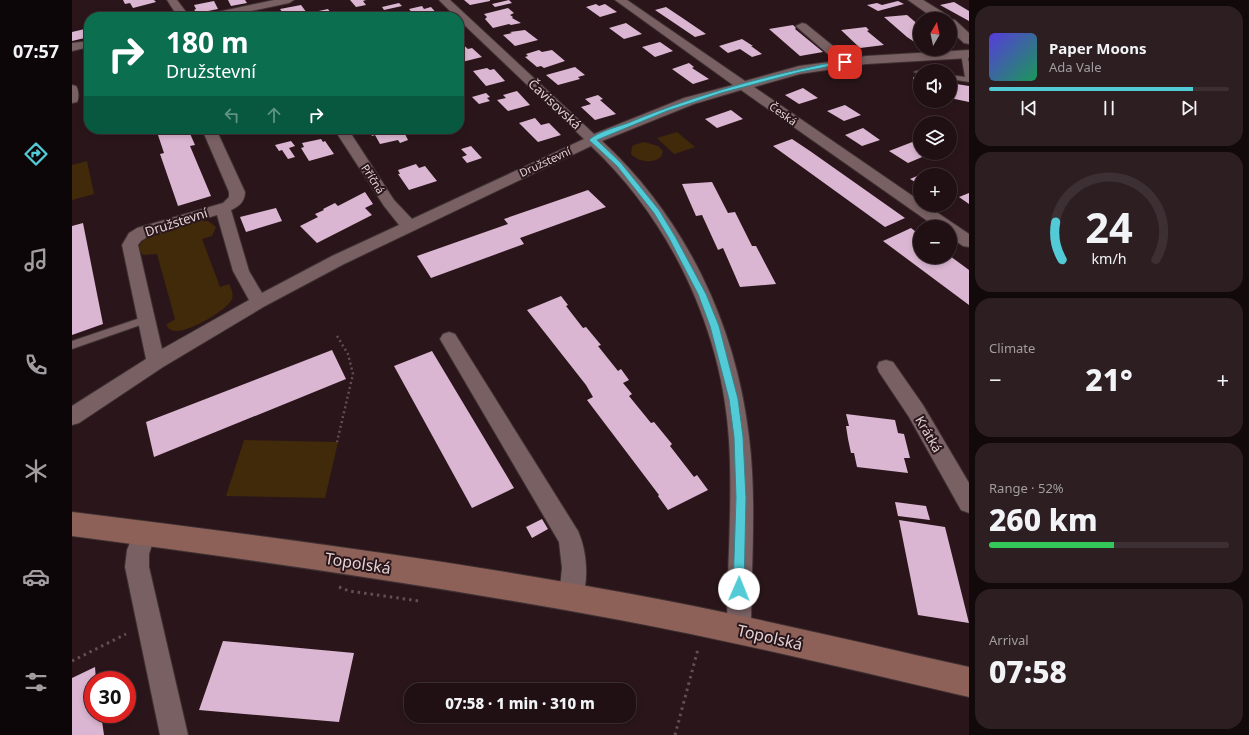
<!DOCTYPE html>
<html lang="en">
<head>
<meta charset="utf-8">
<style>
	:root { --surface:#201014; --page:#2d1e22; --text:#f1f3f6; --muted:#a29da0; --line:#3d3034; --accent:#52cbd7 }
	body { margin:0; font-family:"Noto Sans",sans-serif; background:var(--page); color:var(--text); height:100vh; display:flex; flex-direction:column; font-size:15px; white-space:nowrap }
	* { box-sizing:border-box; margin:0 }
	p { font-size:13px; color:var(--muted) }
	.icon { flex:none; width:22px; height:22px; fill:none; stroke:currentColor; stroke-width:2; stroke-linecap:round; stroke-linejoin:round }
	.map { position:relative; flex:1; overflow:hidden }
	.details { display:flex; flex-direction:column; gap:6px; padding:6px; background:#12090b; width:280px }
	.details>* { flex:none }
	.top-card { position:absolute; left:12px; top:12px; width:380px; height:122px; border-radius:16px; box-shadow:0 2px 6px #0003,0 0 0 1px var(--line); background:#0b6e4f; color:#fff; overflow:hidden }
	.needle { width:26px; rotate:9deg }
	.controls { position:absolute; left:841px; top:12px; display:grid; gap:8px }
	.controls a { display:grid; place-items:center; width:44px; height:44px; border-radius:50%; background:var(--surface); box-shadow:0 2px 6px #0003,0 0 0 1px var(--line); font-size:20px }
	.speed { position:absolute; left:12px; top:671px; display:flex; gap:8px; font-size:20px; font-weight:700; text-align:center }
	.speed>* { display:grid; place-content:center; width:52px; height:52px; border-radius:50%; background:var(--surface); box-shadow:0 2px 6px #0003,0 0 0 1px var(--line); line-height:1 }
	.speed .limit { border:6px solid #d22; background:#fff; color:#111 }
	.pin { position:absolute; display:grid; place-items:center; width:34px; height:34px; color:#fff; margin:-17px; border-radius:8px; box-shadow:0 2px 6px #0006 }
	.me { position:absolute; width:44px; margin:-22px; rotate:1deg; stroke-linejoin:round; filter:drop-shadow(0 0 3px #0008) }
	.turn { display:flex; align-items:center; gap:14px; height:84px; padding:0 16px; font-size:18px }
	.turn .icon { width:52px; height:52px; stroke-width:2.5 }
	.turn b { display:block; font-size:28px; line-height:34px }
	.lanes { display:flex; align-items:center; height:38px; padding:0 16px; background:#0003; justify-content:center; gap:20px; direction:ltr }
	.lanes .off { opacity:.35 }
	.big { font-size:30px; font-weight:800; line-height:1.1 }
	.details .card { flex:1; display:flex; flex-direction:column; justify-content:center; gap:6px; min-width:0; padding:0 14px; border-radius:16px; background:var(--page) }
	.details .dial { align-items:center; gap:0 }
	.dial svg { height:104px; overflow:visible; fill:none; stroke:var(--line); stroke-width:7; stroke-linecap:round; text-anchor:middle }
	.dial text { fill:var(--text); stroke:none }
	.song { display:flex; align-items:center; gap:12px }
	.cover { width:48px; height:48px; border-radius:6px; background:linear-gradient(135deg,hsl(250 70% 55%),hsl(150 70% 35%)) }
	.played { height:4px; border-radius:2px; background:linear-gradient(90deg,var(--accent) 85%,var(--line) 85%) }
	.keys { display:flex; justify-content:space-around; direction:ltr }
	.heat { display:flex; justify-content:space-between; align-items:center; font-size:22px; direction:ltr }
	.charge { height:6px; border-radius:3px; background:linear-gradient(90deg,#34c759 52%,var(--line) 0) }
	.trip { position:absolute; left:332px; top:683px; width:232px; height:40px; border-radius:16px; background:var(--surface); box-shadow:0 2px 6px #0003,0 0 0 1px var(--line); font-weight:800; line-height:40px; text-align:center }
	main { display:flex; flex:1; min-height:0 }
	.dock { display:flex; flex-direction:column; width:72px; justify-content:space-around; align-items:center; background:#0d0608; color:var(--muted) }
	.dock .icon { width:28px; height:28px }
	.dock .current { color:var(--accent) }
	.dock b { font-size:18px; color:var(--text) }
	.map>svg:first-child { display:block }
</style>
</head>
<body>
<main>
<nav class="dock">
<b>07:57</b>
<svg class="icon current" aria-label="directions" viewBox="0 0 24 24"><path d="M12 3l9 9-9 9-9-9zM9 14v-3h6M13 9l2 2-2 2"/></svg>
<svg class="icon" aria-label="music" viewBox="0 0 24 24"><path d="M9 18V5l10-2v13"/><circle cx="6" cy="18" r="3"/><circle cx="16" cy="16" r="3"/></svg>
<svg class="icon" aria-label="phone" viewBox="0 0 24 24"><path d="M5 4h4l2 5-3 2q2 4 5 5l2-3 5 2v4C11 20 4 13 5 4z"/></svg>
<svg class="icon" aria-label="climate" viewBox="0 0 24 24"><path d="M12 3v18M4 7l16 10M4 17L20 7"/></svg>
<svg class="icon" aria-label="car" viewBox="0 0 24 24"><path d="M5 17H2v-5l4-1 3-4h7l3 4 3 1v5h-3M9 17h6M6 11h13"/><circle cx="7" cy="17" r="2"/><circle cx="17" cy="17" r="2"/></svg>
<svg class="icon" aria-label="filters" viewBox="0 0 24 24"><path d="M4 7h16M4 17h16"/><circle cx="9" cy="7" r="2"/><circle cx="15" cy="17" r="2"/></svg>
</nav>
<div class="map">
<svg width="897" height="735" viewBox="0 0 897 735">
	<rect width="100%" height="100%" fill="#2a161a"/>
	<path fill="#402a09" d="M605 132 623 147 602 154 585 138Z
		M572 142 586 146 591 151 589 157C580 164 567 162 559 154L560 147 562 145Z
		M15 161 22 194 0 200V165Z
		M122 221H136L144 227 140 236 130 239 148 287 157 284C159 289 162 293 160 299 155 311 116 332 104 331 99 331 96 328 94 325L103 319 85 254 71 255 66 249C72 231 106 226 122 221Z
		M172 440 266 442 253 498 154 496Z"/>
	<path fill="#dbb6d2" d="M51 0H82L84 2 61 8 58 3 53 4Z
		M156 0H173L175 3 159 6Z
		M278 0H294L291 1 294 5 284 7Z
		M392 0H418V1L398 5Z
		M437 0 440 3 423 7 420 4Z
		M142 1 146 9 126 13 122 10 124 9 122 5Z
		M826 1 832 4 806 11 795 5 805 3 810 5Z
		M882 2 897 11V21L868 5Z
		M327 3 330 6 312 10 310 7Z
		M524 4 527 6 533 4 545 12 528 17 514 7Z
		M229 5 235 13 214 17 208 9Z
		M350 6 352 9 359 7 367 16 344 17 337 9Z
		M594 7 609 17 634 34 623 37 583 10Z
		M436 8 442 13 438 15 441 17 440 18 449 23 439 25 437 24 421 28 413 19 415 17 412 14Z
		M256 9 258 12 245 15 242 12Z
		M55 12 57 15 38 17V16Z
		M835 15 848 26V43H844L835 37 812 17Z
		M554 23 570 34 552 39 537 28Z
		M721 25 724 28 723 29 751 52 728 56 697 29Z
		M794 27 797 30 795 31 812 45 788 48 769 30Z
		M17 28V37L0 41V32Z
		M453 30 466 40 443 46 431 35 440 33 438 32Z
		M670 39 681 46H679L690 54 680 57 668 49 656 53 647 46Z
		M588 42 601 51 583 57 570 47Z
		M389 43 396 49 400 48 410 57 390 62 387 59V44Z
		M467 50 470 52 480 50 493 61 472 68 469 66 465 67 453 57 456 56 454 54Z
		M617 63 622 67 620 68 637 79 621 84 600 69Z
		M503 67 513 75 506 77 508 79 486 85 474 75Z
		M415 68 418 70 422 69 433 81 414 86 401 71Z
		M841 77 848 78V93L841 92Z
		M878 83 897 86V102L878 98Z
		M731 88 746 98 727 104 713 95Z
		M445 91 458 105 436 111 425 100 434 98 431 95Z
		M414 93 418 97 415 98 418 101 407 104 400 97Z
		M526 95 531 99 528 100 544 114 523 120 509 107 519 104 513 99Z
		M773 105 789 115 772 121 755 111Z
		M659 110 671 119 645 128 633 119Z
		M463 118 469 125 477 123 489 135 466 142 447 123Z
		M791 128 808 140 790 146 773 135Z
		M84 129H116L123 145 118 146 139 196 106 206 88 154 92 153Z
		M299 129H334L336 133 333 134 336 140 328 143 326 140 308 144 303 135 300 136 298 131Z
		M249 139 251 142 253 141 262 154 237 161 229 148 232 147 230 143Z
		M720 139 738 151 833 218 813 227 701 146Z
		M219 141 223 146 217 148 223 157 216 159 210 150 207 151 203 145Z
		M843 141 848 144V153L855 155 836 163 817 151Z
		M399 146 410 158 395 163 390 157 395 155 389 149Z
		M344 164 347 168 353 166 365 181 337 190 326 174H328L326 170Z
		M859 170 865 175 872 172 876 175H848V185L838 179Z
		M640 182 656 213 663 212 680 246H684L704 284 668 287 651 248 646 250 630 215 624 216 610 184Z
		M516 190 534 207 448 238 452 244 359 278 345 256 436 224 432 219Z
		M293 192 301 204 293 208 300 215 245 243 228 226 246 217 243 214 252 210 251 209 263 203 266 206Z
		M897 193V204L887 197Z
		M204 208 210 221 174 232 168 217Z
		M11 223 31 324 0 335V226Z
		M839 228 848 235V257L878 256 897 270V305L811 241Z
		M489 296 496 305 494 306 511 328 514 327 529 345 526 346 546 371 549 369 557 380 551 383 560 394 557 396 579 423 582 422 600 444 598 446 622 477 625 475 636 490 596 510 586 496 587 495 515 400 521 397 514 385 455 310Z
		M260 350 274 379 82 457 74 422Z
		M360 351 442 488 400 508 322 366Z
		M774 414 823 420 826 433 832 434 838 458H832L836 473 785 467 782 453H779L776 439 774 426H777Z
		M823 502 854 506 858 520 826 516Z
		M470 519 476 529 460 538 454 527Z
		M827 520 873 527 897 623 846 615Z
		M151 641 282 653 267 722 127 710Z
		M23 667 24 680H21V714H29L32 735H0V678Z"/>
	<g fill="none" stroke-linecap="round" stroke-linejoin="round">
		<g stroke="#3f3133" stroke-width="2">
			<path id="service" d="M892 52 895 54 897 63V82L878 79V75L893 77 889 54Z
				M848 70 851 71H848V74L842 72Z
				M74 316 79 320 77 322 0 349V341Z"/>
		</g>
		<g stroke="#3f3133" stroke-width="2">
			<path id="minor" d="M95 0H105L118 17H106Z
				M202 0H222L217 3 152 17H130L136 14Z
				M367 0H378L522 134 612 98 661 85 543 0H555L673 81 727 66 764 61 726 28 724 26 730 23 734 24 777 59 794 56 897 50V58L794 64 728 74 682 87 848 201V205H854L897 234V247L891 246 878 237V227H864L669 90 622 104 530 141C613 218 664 324 677 437 685 501 679 566 679 630L676 639 667 642 658 639 655 630C655 567 661 503 657 440 650 330 599 221 519 146L272 264 193 306 91 367 7 423 0 425V406L74 359 50 245 57 233 65 228 151 203 157 197V192L130 129H144L173 192C173 201 168 206 159 210L177 271 190 293 260 256 327 225 312 206 262 129H276L322 200 340 219 512 139 387 20V17H384ZM145 215 161 271 177 300 90 349 66 245 69 241 77 236Z
				M17 41V47L0 51V43Z
				M0 85 4 86C7 90 7 98 5 102L0 103Z
				M377 332 383 334 506 531C516 554 517 583 508 606L499 609 490 606 487 597 490 568 487 542 368 339 371 334Z
				M814 360 821 362 851 405 897 483V513L889 510 837 417 807 372 805 367 807 362Z
				M73 522 81 525 84 533 77 554V567L116 735H88L53 567 55 550 65 525Z"/>
		</g>
		<g stroke="#3f3133" stroke-width="2">
			<path id="tertiary" d="M836 0H851L877 16 878 19 883 20 897 33V44L892 43 878 30V19H863Z"/>
		</g>
		<g stroke="#3f3133" stroke-width="2">
			<path id="secondary" d="M0 512C183 535 366 558 548 592 665 613 781 641 897 667V697C781 670 665 642 548 620 366 586 183 560 0 536Z"/>
		</g>
		<path stroke="#624f53" stroke-width="2.5" stroke-dasharray="2 3" stroke-linecap="butt" d="M265 336 276 354 281 374 265 442"/>
		<path stroke="#624f53" stroke-width="3" stroke-dasharray="2.5 4" stroke-linecap="butt" d="M267 587 277 591 347 601
			M0 661 54 634
			M603 735 626 649"/>
		<use href="#service" fill="#786063" fill-rule="evenodd"/>
		<use href="#minor" fill="#786063" fill-rule="evenodd"/>
		<use href="#tertiary" fill="#786063" fill-rule="evenodd"/>
		<use href="#secondary" fill="#8e6158" fill-rule="evenodd"/>
	</g>
	<path fill="#52cbd7" stroke="#35848c" d="M773 60 776 62 775 63 728 72 649 93 595 111 525 140 549 163 587 210 604 238 634 294 647 326 666 399 671 437 674 498 672 589 671 593 667 595 663 593 661 589 664 498 662 437 657 399 638 326 626 294 597 238 582 213 545 166 517 140C525 132 545 127 556 123 626 94 699 74 773 60Z"/>
	<g text-anchor="middle" stroke-width="4" stroke-linejoin="round" paint-order="stroke">
		<g font-size="11" fill="#e1d2d4" stroke="#2a161a">
			<text transform="translate(711 114) rotate(35)" y="4">Česká</text>
			<text transform="translate(473 162) rotate(-25)" y="4">Družstevní</text>
			<text transform="translate(301 179) rotate(57)" y="4">Příčná</text>
		</g>
		<g font-size="13" fill="#e1d2d4" stroke="#2a161a">
			<text transform="translate(483 104) rotate(43)" y="5">Čavisovská</text>
			<text transform="translate(104 222) rotate(-18)" y="5">Družstevní</text>
			<text transform="translate(857 434) rotate(60)" y="5">Krátká</text>
		</g>
		<g font-size="16" fill="#e1d2d4" stroke="#2a161a">
			<text transform="translate(286 563) rotate(9)" y="6">Topolská</text>
			<text transform="translate(698 637) rotate(13)" y="6">Topolská</text>
		</g>
	</g>
</svg>
<div class="controls">
<a><svg class="needle" viewBox="-14 -14 28 28"><path d="M0-13l5 13h-10z" fill="#e53935"/><path d="M0 13l5-13h-10z" fill="#a29da0"/></svg></a>
<a><svg class="icon" aria-label="sound" viewBox="0 0 24 24"><path d="M4 9h4l5-4v14l-5-4H4zM17 9q2 3 0 6"/></svg></a>
<a><svg class="icon" aria-label="layers" viewBox="0 0 24 24"><path d="M12 4l9 5-9 5-9-5zM3 14l9 5 9-5"/></svg></a>
<a>+</a>
<a>−</a>
</div>
<div class="speed"><div class="limit">30</div></div>
<div class="pin" style="left:773px;top:62px;background:#d93025"><svg class="icon" aria-label="arrive" viewBox="0 0 24 24"><path d="M6 21V4h12l-3 4 3 4H6"/></svg></div>
<svg class="me" style="left:667px;top:589px" viewBox="-20 -20 40 40"><circle r="19" fill="#fff"/><path d="M0-13L10 11 0 6-10 11z" fill="#52cbd7"/></svg>
<div class="trip">07:58 · 1 min · 310 m</div>
<div class="top-card">
<div class="turn"><svg class="icon" aria-label="right" viewBox="0 0 24 24"><path d="M7 20v-9h11M14 6l5 5-5 5"/></svg><div><b>180 m</b>Družstevní</div></div>
<div class="lanes"><svg class="icon off" aria-label="left" viewBox="0 0 24 24"><path d="M17 20v-9H6M10 6l-5 5 5 5"/></svg><svg class="icon off" aria-label="ahead" viewBox="0 0 24 24"><path d="M12 20V5M6 11l6-6 6 6"/></svg><svg class="icon" aria-label="right" viewBox="0 0 24 24"><path d="M7 20v-9h11M14 6l5 5-5 5"/></svg></div>
</div>
</div>
<section class="details">
<div class="card">
<div class="song"><i class="cover"></i><div><b>Paper Moons</b><p>Ada Vale</p></div></div>
<div class="played"></div>
<div class="keys"><svg class="icon" aria-label="previous" viewBox="0 0 24 24"><path d="M18 5L8 12l10 7zM5 5v14"/></svg><svg class="icon" aria-label="pause" viewBox="0 0 24 24"><path d="M8 5v14M16 5v14"/></svg><svg class="icon" aria-label="next" viewBox="0 0 24 24"><path d="M6 5l10 7-10 7zM19 5v14"/></svg></div>
</div>
<div class="card dial"><svg viewBox="0 0 100 80">
<path d="M14 69A42 42 0 1 1 86 69"/>
<path d="M14 69A42 42 0 0 1 9 40" stroke="#52cbd7"/>
<text x="50" y="56" font-size="32" font-weight="700">24</text>
<text x="50" y="72" font-size="11">km/h</text>
</svg></div>
<div class="card"><p>Climate</p>
<div class="heat"><a>−</a><b class="big">21°</b><a>+</a></div>
</div>
<div class="card"><p>Range · 52%</p><b class="big">260 km</b><div class="charge"></div></div>
<div class="card"><p>Arrival</p><b class="big">07:58</b></div>
</section>
</main>
</body>
</html>
